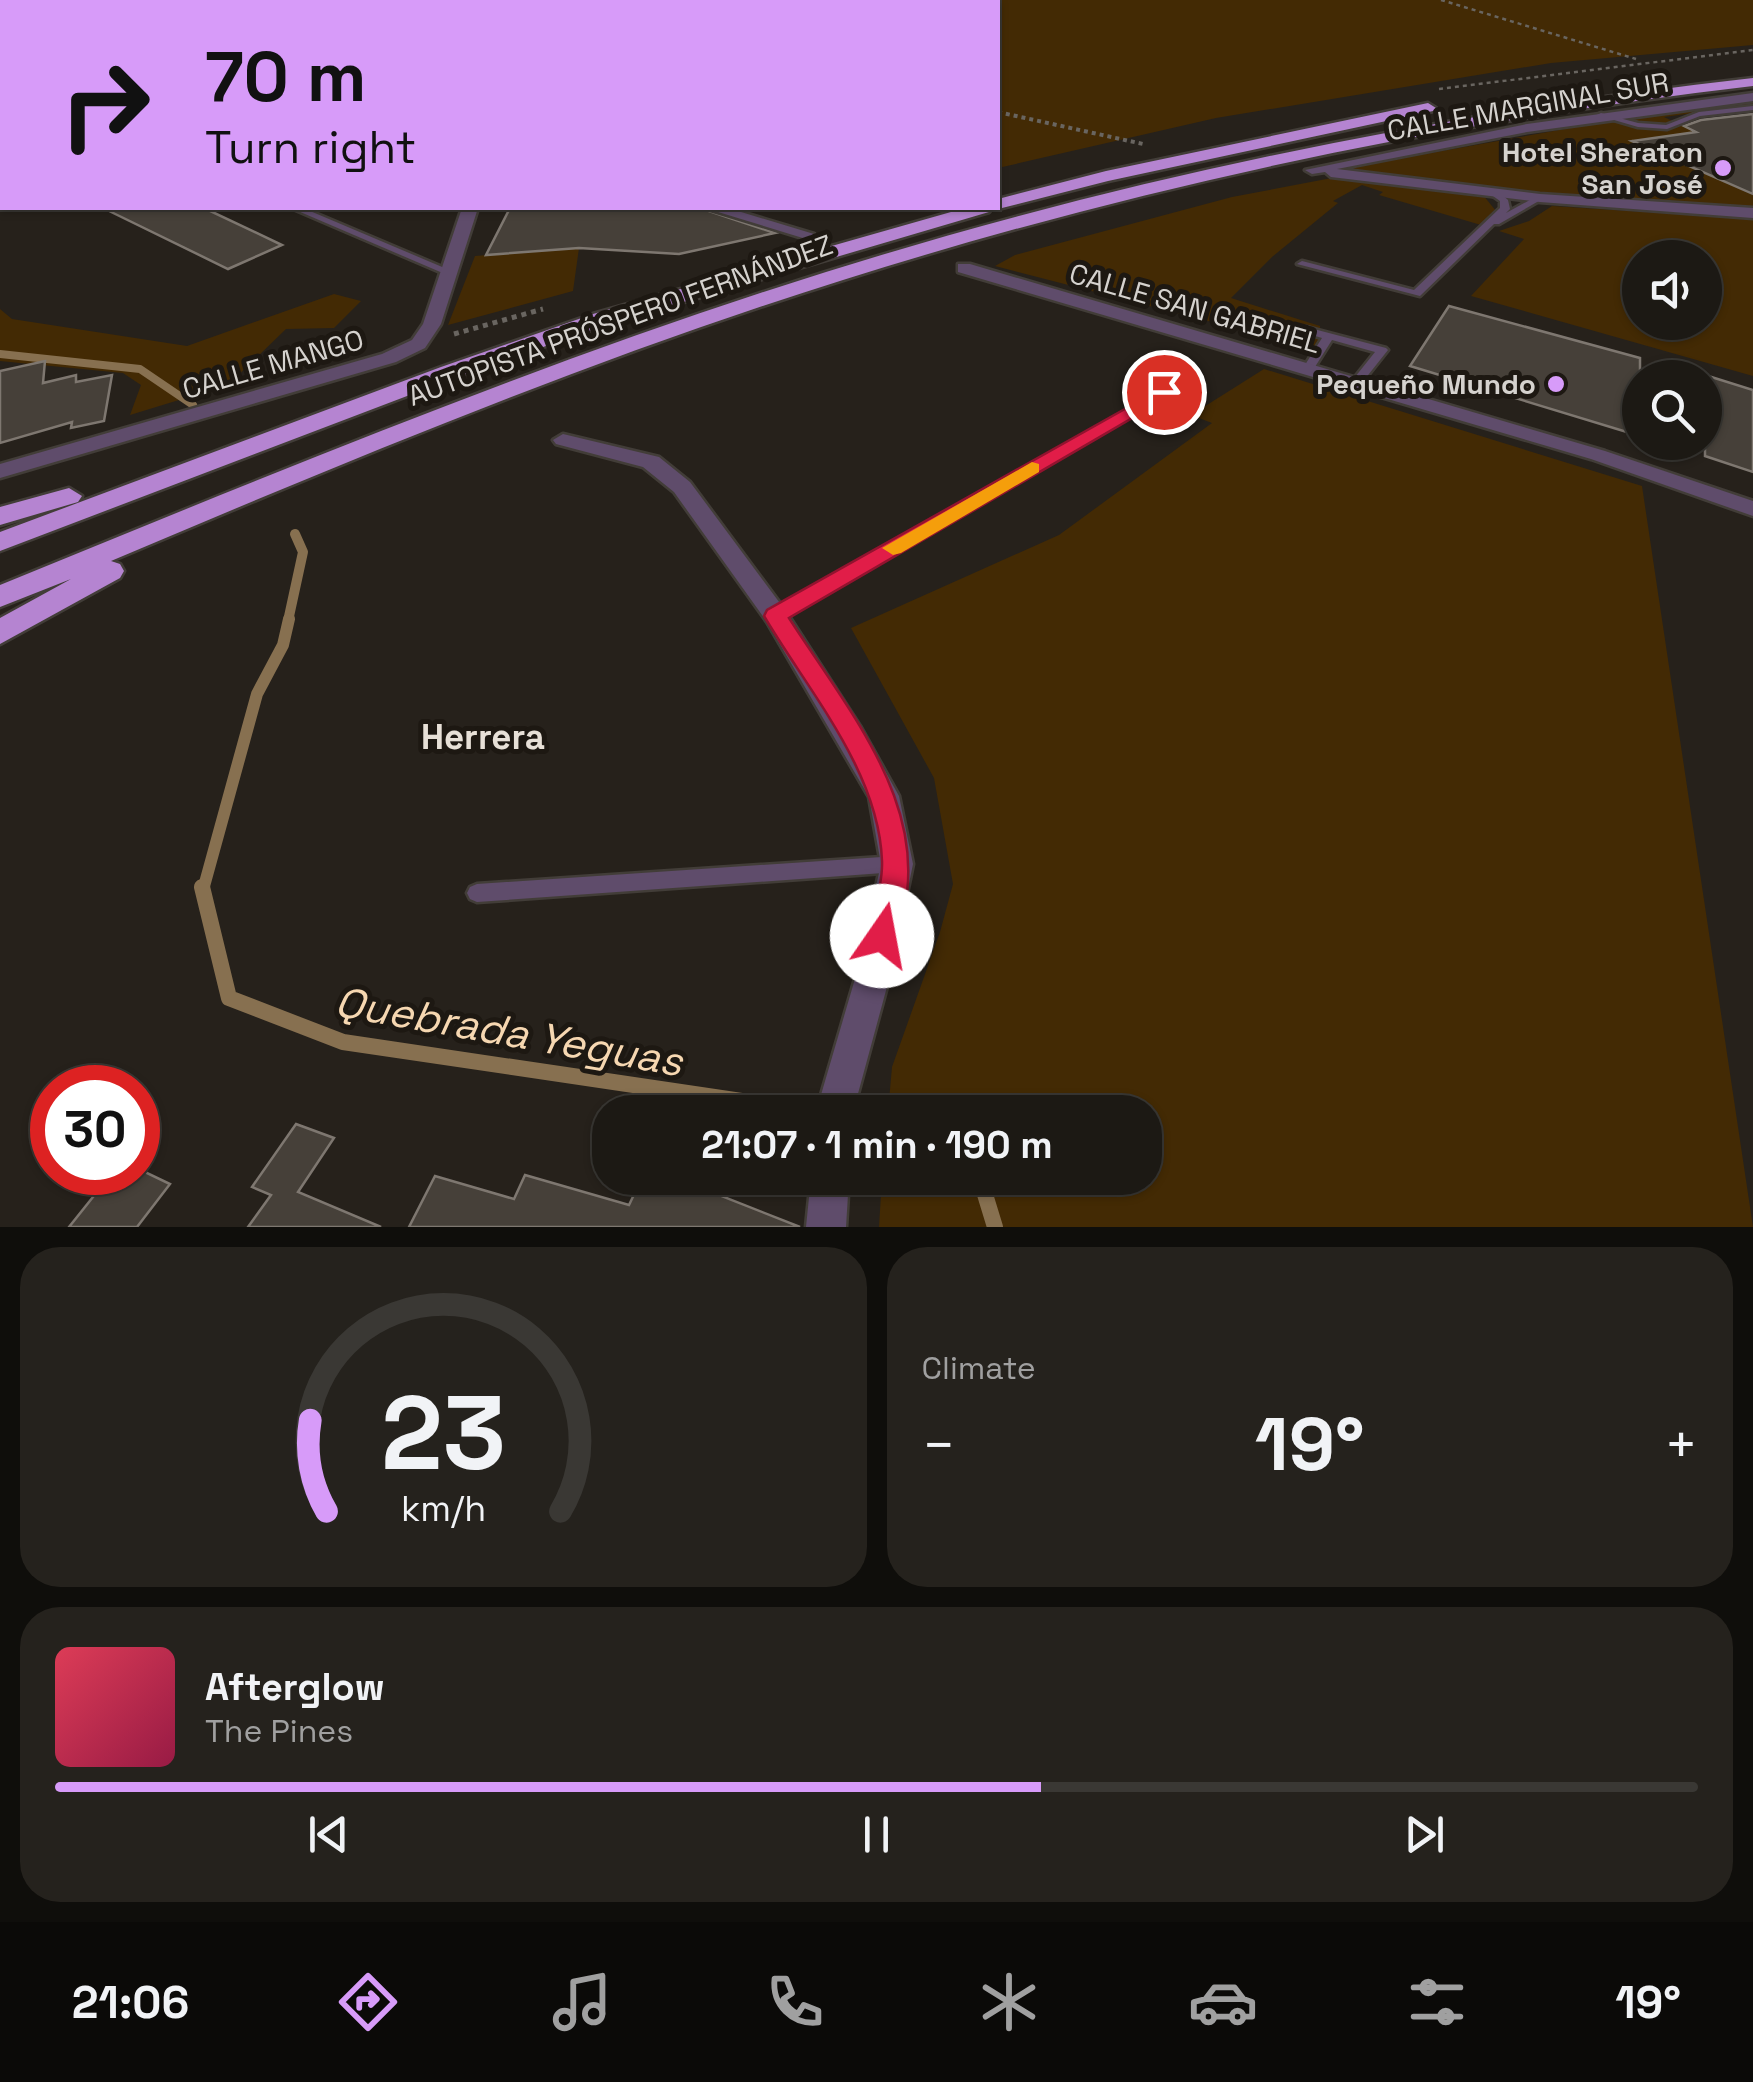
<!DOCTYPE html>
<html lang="en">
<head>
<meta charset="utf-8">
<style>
	:root { --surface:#1c1914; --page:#25221d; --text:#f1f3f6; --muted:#a0a0a0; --line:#3a3834; --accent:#d79bf9 }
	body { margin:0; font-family:"Space Grotesk",sans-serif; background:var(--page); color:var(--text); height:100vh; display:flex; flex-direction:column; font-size:38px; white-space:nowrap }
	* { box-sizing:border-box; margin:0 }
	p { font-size:32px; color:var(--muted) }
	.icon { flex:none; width:55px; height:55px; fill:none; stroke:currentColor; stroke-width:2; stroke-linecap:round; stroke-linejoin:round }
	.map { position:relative; height:1227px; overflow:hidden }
	.sheet { display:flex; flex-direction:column; gap:20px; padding:20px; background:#0f0e0b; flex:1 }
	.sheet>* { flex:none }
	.banner { position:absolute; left:0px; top:0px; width:1000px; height:210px; box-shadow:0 2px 8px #0004,0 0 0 2px var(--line); background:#d79bf9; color:#111; overflow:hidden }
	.tools { position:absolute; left:1622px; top:240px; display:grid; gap:20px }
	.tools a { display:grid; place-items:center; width:100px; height:100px; border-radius:50%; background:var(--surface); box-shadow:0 2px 8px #0004,0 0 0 2px var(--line); font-size:50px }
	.speed { position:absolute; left:30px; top:1065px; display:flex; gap:20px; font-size:50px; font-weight:700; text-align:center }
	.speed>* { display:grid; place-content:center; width:130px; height:130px; border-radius:50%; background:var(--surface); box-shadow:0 2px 8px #0004,0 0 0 2px var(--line); line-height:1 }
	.speed .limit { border:15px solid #d22; background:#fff; color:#111 }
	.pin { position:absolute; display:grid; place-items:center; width:85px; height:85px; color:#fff; margin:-42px; border:5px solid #fff; border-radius:50%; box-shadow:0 2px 10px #0007 }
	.me { position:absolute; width:110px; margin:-55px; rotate:12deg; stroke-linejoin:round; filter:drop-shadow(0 0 8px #0008) }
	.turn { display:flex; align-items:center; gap:35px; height:210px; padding:0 40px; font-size:45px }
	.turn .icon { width:130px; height:130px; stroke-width:2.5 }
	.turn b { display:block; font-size:70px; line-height:85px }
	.big { font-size:75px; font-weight:800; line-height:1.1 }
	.sheet .card { flex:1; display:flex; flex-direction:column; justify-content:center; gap:15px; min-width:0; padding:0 35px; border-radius:40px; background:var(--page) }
	.sheet .dial { align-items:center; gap:0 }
	.dial svg { height:260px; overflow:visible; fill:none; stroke:var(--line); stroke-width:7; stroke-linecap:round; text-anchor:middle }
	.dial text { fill:var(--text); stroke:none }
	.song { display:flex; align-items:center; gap:30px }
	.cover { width:120px; height:120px; border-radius:15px; background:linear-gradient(135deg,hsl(350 70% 55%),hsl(340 70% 35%)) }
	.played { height:10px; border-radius:5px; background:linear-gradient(90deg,var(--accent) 60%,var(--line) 60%) }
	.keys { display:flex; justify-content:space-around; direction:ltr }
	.heat { display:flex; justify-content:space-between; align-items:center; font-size:55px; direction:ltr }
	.sheet .tiles { flex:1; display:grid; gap:20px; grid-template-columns:1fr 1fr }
	.card:last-child { grid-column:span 2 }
	.trip { position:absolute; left:592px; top:1095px; width:570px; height:100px; border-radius:40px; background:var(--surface); box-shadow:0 2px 8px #0004,0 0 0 2px var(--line); font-weight:800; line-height:100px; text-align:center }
	.tabs { display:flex; height:160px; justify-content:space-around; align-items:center; background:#0b0a08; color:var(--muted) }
	.tabs .icon { width:70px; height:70px }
	.tabs .on { color:var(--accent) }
	.tabs b { font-size:45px; color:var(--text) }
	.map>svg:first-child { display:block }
</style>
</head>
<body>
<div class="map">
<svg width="1753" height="1227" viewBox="0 0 1753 1227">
	<rect width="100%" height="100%" fill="#26211b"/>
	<path fill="#432a04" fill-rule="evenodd" d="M797 0H1753V45L1551 63 1216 118 998 168V2Z
		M1753 102V105L1664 117 1696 132 1634 141 1753 195V207L1451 186 1341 169 1593 124Z
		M1337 177 1483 195 1496 211 1481 225 1379 195 1383 192 1362 185 1333 201 1338 203 1272 257 1231 298 1320 326V350L995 266 1015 255 1232 197Z
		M1552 206 1753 219V376L1471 296 1524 239 1499 231 1529 221ZM1640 258H1705V322H1640Z
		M579 248 573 291 448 325 475 256Z
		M334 294 361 301 334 328 286 329 228 385 130 415 141 385 123 373 0 361V309L12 319 187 346Z
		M1264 369 1642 486 1753 1227H879L882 1178H1145V1112H888L892 1067 940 932 953 884 934 778 851 628 1059 535 1212 423 1191 415Z"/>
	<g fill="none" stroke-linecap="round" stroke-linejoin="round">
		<path stroke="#877050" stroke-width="8" d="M0 354 140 369 193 405"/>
		<path stroke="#877050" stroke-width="10" d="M288 621 303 552 295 534"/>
		<path stroke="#877050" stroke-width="12" d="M203 890 257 694 283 645 289 619"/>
		<path stroke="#877050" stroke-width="16" d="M202 887 229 998 343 1042 755 1103 787 1112
			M980 1178 995 1227"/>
	</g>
	<path fill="#464039" stroke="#7e7770" stroke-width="2.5" d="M1753 114V194L1632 141 1696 132 1684 126 1701 120Z
		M103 208H204L282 245 228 269Z
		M510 208H700L775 233 679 254 579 248 486 255Z
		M1449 306 1640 358V436L1410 366Z
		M45 361 43 383 76 375V382L112 375 104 421 71 428 72 422 0 443V371Z
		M1705 375 1753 390V472L1705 456Z
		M296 1124 334 1138 298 1192 381 1227H248L271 1195 252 1187Z
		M113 1172H145L170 1184 137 1227H69Z
		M525 1175 629 1205 642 1178H676L800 1227H409L435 1176 514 1199Z"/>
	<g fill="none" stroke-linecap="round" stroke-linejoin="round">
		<g stroke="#423d38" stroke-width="5">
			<path id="lane" d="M0 43H2V47H0Z
				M0 104H2V109H0Z
				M1753 106V110L1700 116 1667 129 1638 127 1597 115 1601 113 1638 123 1666 125 1699 112Z
				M1493 192H1499L1508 200 1510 209 1506 213 1537 196 1544 198 1499 224H1494L1420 296 1297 264 1302 261 1414 290 1500 208V201L1493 196Z
				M291 208H303L454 272 445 274Z
				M1306 327 1386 348 1388 350 1361 384H1353L1351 382 1375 352 1332 340 1313 370H1305L1303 368 1322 338 1302 332V328Z
				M1164 389 1170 393 1168 395 781 620 776 621 768 616 771 612Z
				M897 856 904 858 906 864 904 870 897 872 477 902 470 899 467 893 470 887 477 884Z"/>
		</g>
		<g stroke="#423d38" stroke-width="5">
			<path id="street" d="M394 0H408L409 2H396Z
				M1753 93V101L1527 132 1337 169 1540 194 1753 208V218L1540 202 1331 177 1325 172 1312 174 1305 170 1527 124Z
				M462 208H478L441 324 425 348 396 362 0 478V464L382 354 412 340 423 324Z
				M705 208H728L814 234 806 239Z
				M958 264H970L1605 451 1753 501V516L1591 459 958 272Z
				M563 434 659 457 690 482 785 610 860 726 899 796 913 864 891 972 853 1112H816L857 972 881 864 869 797 767 622 674 492 643 467 556 444 553 440Z
				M811 1178H849L846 1227H806Z"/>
		</g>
		<g stroke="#423d38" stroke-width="5">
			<path id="highway" d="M1753 78V86C1443 122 1141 186 843 280 594 358 352 459 111 561L120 564 124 571 120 578 0 644V618L71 579 0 607V585C272 474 545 360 826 272 1129 177 1438 114 1753 78Z
				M1428 103 1436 108 1433 111 1108 181 998 209 992 208 989 212 609 324 457 377 0 551V532L441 367 593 314 965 208H998V199L1106 171Z
				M69 488 82 496 78 502 0 525V507Z"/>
		</g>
		<path stroke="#696560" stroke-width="2.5" stroke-dasharray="4 4" stroke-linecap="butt" d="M1441 0 1636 59
			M1439 89 1753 50"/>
		<path stroke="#696560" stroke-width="4" stroke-dasharray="4 4" stroke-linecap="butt" d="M998 112 1143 144"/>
		<path stroke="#696560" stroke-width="5" stroke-dasharray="5 5" stroke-linecap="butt" d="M454 334 543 309"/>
		<use href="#lane" fill="#5f4c6b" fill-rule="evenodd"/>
		<use href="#street" fill="#5f4c6b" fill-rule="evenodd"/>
		<use href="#highway" fill="#b584d1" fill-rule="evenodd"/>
	</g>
	<path fill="#e11d48" stroke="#92132f" stroke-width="2.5" d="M1164 387 1170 389V396L789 618C852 716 947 824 892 946L882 950 871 946 867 936C872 913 883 885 882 861 879 771 808 691 764 616L767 610Z"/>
	<path fill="#f59e0b" d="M1032 462 1039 464V472L901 553 893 555 882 548Z"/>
	<g fill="#d79bf9" stroke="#1d1812" stroke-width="4">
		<circle cx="1723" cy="168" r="10"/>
		<circle cx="1556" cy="384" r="10"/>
	</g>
	<g text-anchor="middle" stroke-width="10" stroke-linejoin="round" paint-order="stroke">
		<g font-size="28" fill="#d5d2ce" stroke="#1d1812">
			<text transform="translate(1528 106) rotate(-10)" y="10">CALLE MARGINAL SUR</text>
			<text transform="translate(1195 308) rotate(16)" y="10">CALLE SAN GABRIEL</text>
			<text transform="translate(620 320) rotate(-20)" y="10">AUTOPISTA PRÓSPERO FERNÁNDEZ</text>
			<text transform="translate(273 364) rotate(-16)" y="10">CALLE MANGO</text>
		</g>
		<g font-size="28" font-weight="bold" fill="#d5d2ce" stroke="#1d1812" text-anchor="end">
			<text x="1703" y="162">Hotel Sheraton<tspan x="1703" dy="32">San José</tspan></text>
			<text x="1536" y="394">Pequeño Mundo</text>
		</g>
		<g font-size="35" font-weight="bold" fill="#e7e0d7" stroke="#1d1812">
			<text x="483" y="749">Herrera</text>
		</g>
		<g font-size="42" font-style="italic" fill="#f6d7b1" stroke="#1d1812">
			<text transform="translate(509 1031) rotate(10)" y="15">Quebrada Yeguas</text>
		</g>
	</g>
</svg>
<div class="tools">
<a><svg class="icon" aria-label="sound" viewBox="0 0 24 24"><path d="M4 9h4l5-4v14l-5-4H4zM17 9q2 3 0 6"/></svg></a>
<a><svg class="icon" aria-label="search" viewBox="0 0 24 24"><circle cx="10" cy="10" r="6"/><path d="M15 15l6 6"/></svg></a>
</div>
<div class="speed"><div class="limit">30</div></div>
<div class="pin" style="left:1164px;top:392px;background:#d93025"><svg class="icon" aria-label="arrive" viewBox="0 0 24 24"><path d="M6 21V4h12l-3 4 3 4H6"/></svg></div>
<svg class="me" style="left:882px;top:936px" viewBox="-20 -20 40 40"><circle r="19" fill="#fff"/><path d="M0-13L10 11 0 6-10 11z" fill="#e11d48"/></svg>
<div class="trip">21:07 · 1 min · 190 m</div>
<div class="banner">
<div class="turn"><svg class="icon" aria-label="right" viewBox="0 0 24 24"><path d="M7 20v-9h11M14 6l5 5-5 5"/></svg><div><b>70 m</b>Turn right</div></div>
</div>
</div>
<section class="sheet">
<div class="tiles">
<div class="card dial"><svg viewBox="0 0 100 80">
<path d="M14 69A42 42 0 1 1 86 69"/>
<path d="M14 69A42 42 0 0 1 9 41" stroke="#d79bf9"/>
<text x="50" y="56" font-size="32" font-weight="700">23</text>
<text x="50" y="72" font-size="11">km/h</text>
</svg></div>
<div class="card"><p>Climate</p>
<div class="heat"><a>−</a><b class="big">19°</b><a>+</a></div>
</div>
<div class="card">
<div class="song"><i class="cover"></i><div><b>Afterglow</b><p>The Pines</p></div></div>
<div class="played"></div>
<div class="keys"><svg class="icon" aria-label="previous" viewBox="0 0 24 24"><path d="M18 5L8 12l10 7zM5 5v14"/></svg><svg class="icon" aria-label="pause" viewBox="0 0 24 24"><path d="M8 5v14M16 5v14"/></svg><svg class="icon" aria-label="next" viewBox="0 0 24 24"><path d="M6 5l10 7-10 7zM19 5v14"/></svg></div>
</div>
</div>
</section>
<nav class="tabs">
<b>21:06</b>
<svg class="icon on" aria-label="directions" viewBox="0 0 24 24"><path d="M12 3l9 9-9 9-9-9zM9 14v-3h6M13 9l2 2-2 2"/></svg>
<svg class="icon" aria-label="music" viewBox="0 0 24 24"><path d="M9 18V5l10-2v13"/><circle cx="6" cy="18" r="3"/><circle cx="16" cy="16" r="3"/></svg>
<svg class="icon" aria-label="phone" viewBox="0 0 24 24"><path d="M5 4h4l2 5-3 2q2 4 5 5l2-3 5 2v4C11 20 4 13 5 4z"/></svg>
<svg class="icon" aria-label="climate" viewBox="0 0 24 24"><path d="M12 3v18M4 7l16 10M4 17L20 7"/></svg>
<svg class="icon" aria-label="car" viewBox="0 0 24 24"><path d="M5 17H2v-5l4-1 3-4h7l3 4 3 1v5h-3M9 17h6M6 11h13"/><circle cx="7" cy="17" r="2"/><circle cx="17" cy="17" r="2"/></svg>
<svg class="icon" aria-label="filters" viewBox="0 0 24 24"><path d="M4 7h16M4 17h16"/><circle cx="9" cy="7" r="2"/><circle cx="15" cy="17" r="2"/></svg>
<b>19°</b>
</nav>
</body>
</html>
